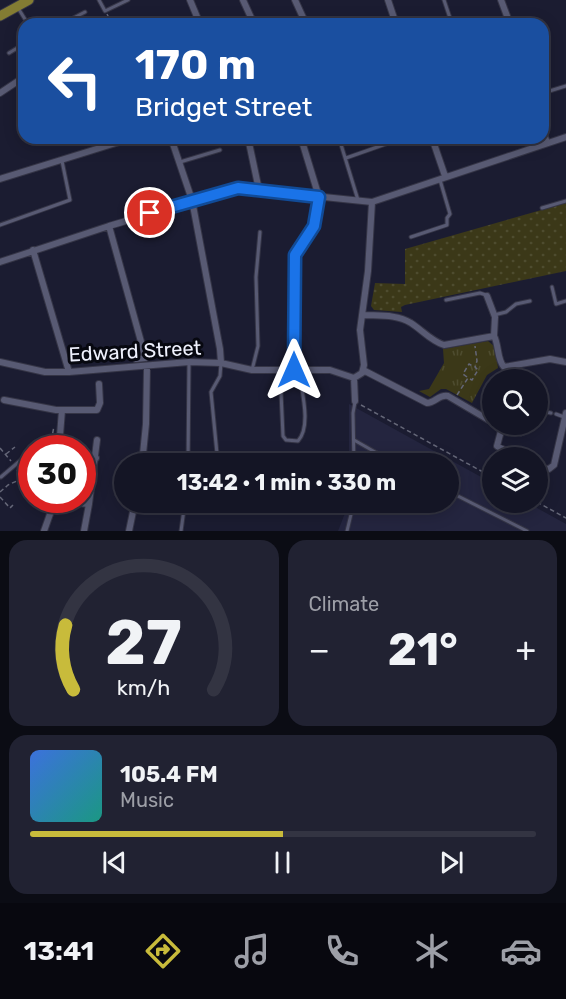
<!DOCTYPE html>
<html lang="en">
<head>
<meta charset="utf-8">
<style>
	:root { --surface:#141525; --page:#212232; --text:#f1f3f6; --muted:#9d9fa7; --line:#333442; --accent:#c8bb3b }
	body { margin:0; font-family:Rubik,sans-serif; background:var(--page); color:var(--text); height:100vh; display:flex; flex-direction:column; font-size:22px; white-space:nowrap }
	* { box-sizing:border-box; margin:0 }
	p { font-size:20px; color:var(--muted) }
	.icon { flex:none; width:33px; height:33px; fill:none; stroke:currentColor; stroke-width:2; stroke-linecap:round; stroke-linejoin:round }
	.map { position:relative; height:531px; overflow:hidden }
	.details { display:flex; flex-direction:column; gap:9px; padding:9px; background:#0b0c14; flex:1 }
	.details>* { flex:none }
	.hud { position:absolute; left:18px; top:18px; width:531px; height:126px; border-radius:18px; box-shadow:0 3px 15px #0003,0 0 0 2px var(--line); background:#1a4fa0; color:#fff; overflow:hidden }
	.tools { position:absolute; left:482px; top:369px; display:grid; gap:12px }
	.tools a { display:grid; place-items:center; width:66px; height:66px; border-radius:50%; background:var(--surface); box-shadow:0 3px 15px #0003,0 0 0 2px var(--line); font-size:30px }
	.speed { position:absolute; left:18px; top:435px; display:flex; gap:12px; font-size:30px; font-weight:700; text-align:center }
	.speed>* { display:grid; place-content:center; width:78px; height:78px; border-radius:50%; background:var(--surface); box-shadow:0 3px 15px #0003,0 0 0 2px var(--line); line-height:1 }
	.speed .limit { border:9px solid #d22; background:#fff; color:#111 }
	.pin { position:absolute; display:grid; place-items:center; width:51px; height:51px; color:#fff; margin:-26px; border:3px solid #fff; border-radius:50%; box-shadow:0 2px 6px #0007 }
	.me { position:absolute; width:66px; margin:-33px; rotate:0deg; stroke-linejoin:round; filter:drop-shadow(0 0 4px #0008) }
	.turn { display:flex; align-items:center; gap:21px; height:126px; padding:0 18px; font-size:27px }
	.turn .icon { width:78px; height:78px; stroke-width:2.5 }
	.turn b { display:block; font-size:42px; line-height:51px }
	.big { font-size:45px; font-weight:700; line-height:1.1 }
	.details .tile { flex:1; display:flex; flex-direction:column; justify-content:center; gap:9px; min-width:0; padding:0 21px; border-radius:18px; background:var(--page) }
	.details .dial { align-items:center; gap:0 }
	.dial svg { height:156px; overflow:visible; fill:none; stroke:var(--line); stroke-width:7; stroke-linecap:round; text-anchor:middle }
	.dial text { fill:var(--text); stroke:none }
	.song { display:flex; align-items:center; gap:18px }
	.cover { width:72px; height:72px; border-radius:9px; background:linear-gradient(135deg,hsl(220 70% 55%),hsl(170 70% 35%)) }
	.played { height:6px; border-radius:3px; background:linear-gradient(90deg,var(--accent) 50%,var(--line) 50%) }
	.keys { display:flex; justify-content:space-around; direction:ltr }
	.heat { display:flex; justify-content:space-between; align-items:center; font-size:33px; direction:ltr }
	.details .tiles { flex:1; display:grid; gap:9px; grid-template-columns:1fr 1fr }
	.tile:last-child { grid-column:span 2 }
	.trip { position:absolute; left:114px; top:453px; width:345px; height:60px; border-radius:30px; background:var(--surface); box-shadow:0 3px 15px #0003,0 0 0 2px var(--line); font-weight:700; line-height:60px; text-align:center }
	.dock { display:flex; height:96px; justify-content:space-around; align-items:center; background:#08080f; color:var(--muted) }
	.dock .icon { width:42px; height:42px }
	.dock .active { color:var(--accent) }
	.dock b { font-size:27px; color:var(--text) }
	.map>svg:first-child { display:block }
</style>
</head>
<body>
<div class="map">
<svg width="566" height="531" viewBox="0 0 566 531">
	<defs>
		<pattern id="grass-dots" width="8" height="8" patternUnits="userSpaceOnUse" patternTransform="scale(1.5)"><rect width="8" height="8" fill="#3b3818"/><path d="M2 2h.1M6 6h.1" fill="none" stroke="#4e4c2f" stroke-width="1.8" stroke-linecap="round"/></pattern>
		<pattern id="park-tufts" width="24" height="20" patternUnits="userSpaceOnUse" patternTransform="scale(1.5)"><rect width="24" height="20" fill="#3b3818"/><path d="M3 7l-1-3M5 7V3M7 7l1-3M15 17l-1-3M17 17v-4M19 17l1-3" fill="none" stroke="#4e4c2f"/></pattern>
	</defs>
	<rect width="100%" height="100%" fill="#1b1c31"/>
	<path fill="#24253f" d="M349 404 492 483V502L528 503 566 524V531H338L349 503 448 502V464L349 463Z"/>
	<path fill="url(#grass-dots)" d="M566 203V271L405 305 401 307 402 312 374 310 371 306 375 283 405 284V249Z"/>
	<path fill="url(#park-tufts)" d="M488 341 495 347 498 368 487 375 472 403 446 389H441L430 397 419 391 429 389 444 363 443 349Z"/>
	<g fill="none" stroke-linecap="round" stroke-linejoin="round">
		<g stroke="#353546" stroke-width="5">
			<path id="service" d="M99 0 105 11 128 0
				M444 0 452 24
				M18 8 28 24
				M62 24 85 12
				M9 53 24 44
				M543 93 566 86
				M339 138 358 200
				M346 158 403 138
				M180 162 220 150
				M542 208 566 201
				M0 225 70 200 62 161
				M411 237 447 225V218L450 214 440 180
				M552 287 556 304 566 301
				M446 300 480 293 486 295
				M494 315 506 312 516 304 530 301
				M252 370 258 346 256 277 260 232
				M280 370 283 436 286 440 298 441C312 426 301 389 299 370
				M537 410 551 413
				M556 414 564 417
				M500 428 521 434 524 433 529 424
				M354 440 396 464
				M188 464 189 363
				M218 464 211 392 220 376 221 363
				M354 464 353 413 355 402
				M1 477 21 460 32 471
				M448 491 527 531
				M181 531 185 502
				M347 531 354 502"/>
		</g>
		<g stroke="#353546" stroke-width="8">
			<path id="minor" d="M190 0 200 24
				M243 0 254 24
				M295 0 306 24
				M388 0 396 24
				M501 0 510 24
				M161 24 162 23
				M0 93 24 77
				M543 131 547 143
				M171 138 192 200 220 349 221 363
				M248 138 259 190
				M301 138 319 197
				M432 138 445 176
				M0 179 132 138
				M109 226 145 356V358L136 359
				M33 250 69 372
				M0 262 109 226 238 188 372 202 566 137
				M363 315C379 316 396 314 411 323 422 330 431 341 444 345L494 336 495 317 487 296
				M494 336C499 345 497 360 504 367L550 359 566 362
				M0 362 45 372H69L189 362 221 363 252 370H330L354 378 355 401
				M294 370 295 255 314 226 319 197
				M363 370 427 403C435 403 439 394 448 396L492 422
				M354 378 362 373 364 365 360 330 368 271 372 202
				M4 400 56 410H97L100 403 99 384
				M496 424 501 431 497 446 518 458
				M59 448 62 410
				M82 455 96 458
				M142 464 146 424 147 367
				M537 468 549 469 554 465 566 413
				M55 501 89 504
				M44 531 55 500
				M84 531 89 504 97 440
				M129 531 135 502"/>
		</g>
		<g stroke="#353546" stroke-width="11">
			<path id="primary" d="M0 16 29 0"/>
		</g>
		<path stroke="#656778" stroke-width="1.5" stroke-dasharray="4.5 3" stroke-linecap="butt" d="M107 14 112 24
			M467 377 463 374 469 364 474 367
			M457 395 468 378 472 380 478 370 475 367 477 361 475 346
			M361 405 492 477
			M0 448 11 461
			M50 448 54 426
			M6 454 15 447
			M17 470 28 489
			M0 492 8 485 30 475
			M0 497 10 508 13 505
			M537 502 566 518"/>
		<use href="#service" stroke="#585a73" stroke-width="3"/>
		<use href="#minor" stroke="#585a73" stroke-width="6"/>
		<use href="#primary" stroke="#837c33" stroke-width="9"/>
	</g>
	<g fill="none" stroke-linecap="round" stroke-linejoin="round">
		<g stroke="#114b97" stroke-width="15">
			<path id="route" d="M150 213 238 188 319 197 314 226 295 255 294 370"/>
		</g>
		<use href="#route" stroke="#1a73e8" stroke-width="10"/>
	</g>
	<g text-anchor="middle" stroke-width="6" stroke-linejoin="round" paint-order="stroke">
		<g font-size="20" fill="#eff1fd" stroke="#070810">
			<text transform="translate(135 351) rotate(-3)" y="7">Edward Street</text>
		</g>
	</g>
</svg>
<div class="tools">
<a><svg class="icon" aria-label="search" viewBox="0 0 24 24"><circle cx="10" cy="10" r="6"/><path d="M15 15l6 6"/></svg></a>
<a><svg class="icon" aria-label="layers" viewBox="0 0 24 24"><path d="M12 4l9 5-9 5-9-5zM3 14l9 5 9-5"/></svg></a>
</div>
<div class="speed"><div class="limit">30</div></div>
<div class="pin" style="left:150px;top:213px;background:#d93025"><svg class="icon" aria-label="arrive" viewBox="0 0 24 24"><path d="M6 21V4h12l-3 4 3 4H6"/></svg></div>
<svg class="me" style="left:294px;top:370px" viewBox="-20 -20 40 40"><path d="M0-17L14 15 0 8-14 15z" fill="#1a73e8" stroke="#fff" stroke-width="4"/></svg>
<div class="trip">13:42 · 1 min · 330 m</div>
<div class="hud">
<div class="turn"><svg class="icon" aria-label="left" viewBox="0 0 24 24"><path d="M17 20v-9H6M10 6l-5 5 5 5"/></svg><div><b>170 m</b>Bridget Street</div></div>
</div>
</div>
<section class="details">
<div class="tiles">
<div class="tile dial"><svg viewBox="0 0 100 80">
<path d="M14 69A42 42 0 1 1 86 69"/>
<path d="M14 69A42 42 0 0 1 10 36" stroke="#c8bb3b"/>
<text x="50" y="56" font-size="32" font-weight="700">27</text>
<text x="50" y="72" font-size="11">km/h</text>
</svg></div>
<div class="tile"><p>Climate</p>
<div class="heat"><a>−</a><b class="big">21°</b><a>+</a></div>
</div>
<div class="tile">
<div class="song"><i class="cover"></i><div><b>105.4 FM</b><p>Music</p></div></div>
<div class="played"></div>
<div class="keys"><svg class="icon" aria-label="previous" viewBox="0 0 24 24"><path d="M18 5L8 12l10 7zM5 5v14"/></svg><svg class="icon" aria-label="pause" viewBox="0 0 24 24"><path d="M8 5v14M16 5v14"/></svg><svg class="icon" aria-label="next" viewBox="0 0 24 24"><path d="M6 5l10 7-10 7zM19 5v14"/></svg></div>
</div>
</div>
</section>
<nav class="dock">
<b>13:41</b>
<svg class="icon active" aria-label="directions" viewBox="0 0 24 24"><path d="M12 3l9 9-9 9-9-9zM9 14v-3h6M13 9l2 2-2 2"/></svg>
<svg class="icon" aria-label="music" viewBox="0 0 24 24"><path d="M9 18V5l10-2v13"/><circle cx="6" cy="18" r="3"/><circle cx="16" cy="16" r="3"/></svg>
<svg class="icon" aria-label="phone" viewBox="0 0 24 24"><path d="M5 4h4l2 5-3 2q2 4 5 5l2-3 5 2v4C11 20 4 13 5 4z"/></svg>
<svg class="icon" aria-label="climate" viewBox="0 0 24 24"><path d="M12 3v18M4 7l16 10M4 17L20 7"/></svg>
<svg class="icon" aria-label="car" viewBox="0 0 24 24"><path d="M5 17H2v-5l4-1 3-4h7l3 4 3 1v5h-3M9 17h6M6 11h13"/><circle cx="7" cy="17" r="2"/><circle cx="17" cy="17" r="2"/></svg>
</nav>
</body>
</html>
